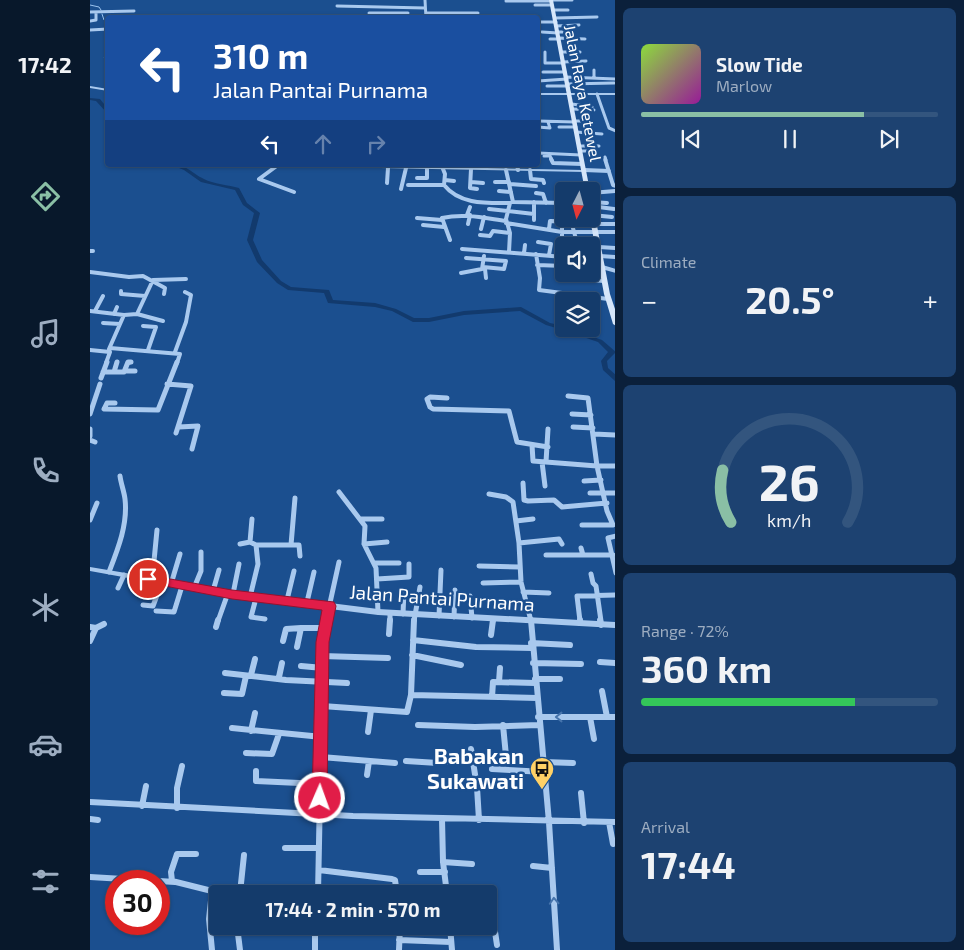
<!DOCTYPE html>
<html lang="en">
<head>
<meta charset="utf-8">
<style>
	:root { --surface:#143b6b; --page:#1d4271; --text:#f1f3f6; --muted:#9dadc1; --line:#33557e; --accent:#8abfa5 }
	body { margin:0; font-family:"Exo 2",sans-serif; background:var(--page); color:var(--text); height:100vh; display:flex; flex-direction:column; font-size:19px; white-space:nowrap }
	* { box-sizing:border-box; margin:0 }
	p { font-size:16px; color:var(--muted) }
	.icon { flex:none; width:28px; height:28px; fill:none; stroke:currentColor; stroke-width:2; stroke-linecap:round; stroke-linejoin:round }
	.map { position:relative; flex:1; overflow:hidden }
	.drawer { display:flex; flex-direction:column; gap:8px; padding:8px; background:#0b203b; width:349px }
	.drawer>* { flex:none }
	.banner { position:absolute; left:15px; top:15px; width:435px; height:152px; border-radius:5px; box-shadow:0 1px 4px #0004,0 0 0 1px var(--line); background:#1a4fa0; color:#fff; overflow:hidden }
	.needle { width:32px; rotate:186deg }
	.fabs { position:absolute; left:465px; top:182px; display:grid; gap:10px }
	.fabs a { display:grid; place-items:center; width:45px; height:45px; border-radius:5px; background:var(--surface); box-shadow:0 1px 4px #0004,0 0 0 1px var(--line); font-size:25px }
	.speed { position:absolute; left:15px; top:870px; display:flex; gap:10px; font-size:25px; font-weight:700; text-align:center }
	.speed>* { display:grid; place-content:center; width:65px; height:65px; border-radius:50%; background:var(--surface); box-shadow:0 1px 4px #0004,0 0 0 1px var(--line); line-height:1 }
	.speed .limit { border:8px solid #d22; background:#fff; color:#111 }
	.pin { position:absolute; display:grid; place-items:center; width:42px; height:42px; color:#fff; margin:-21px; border:2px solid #fff; border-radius:50%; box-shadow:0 1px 5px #0007 }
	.me { position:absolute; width:55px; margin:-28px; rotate:2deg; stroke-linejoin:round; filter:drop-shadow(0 0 4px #0008) }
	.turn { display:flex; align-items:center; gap:18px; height:105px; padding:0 25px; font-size:22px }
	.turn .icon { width:65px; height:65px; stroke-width:2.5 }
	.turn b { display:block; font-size:35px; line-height:42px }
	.lanes { display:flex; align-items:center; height:48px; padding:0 25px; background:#0003; justify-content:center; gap:25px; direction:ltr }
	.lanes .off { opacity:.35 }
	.big { font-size:38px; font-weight:700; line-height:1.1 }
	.drawer .card { flex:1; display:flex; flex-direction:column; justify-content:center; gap:8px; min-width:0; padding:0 18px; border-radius:8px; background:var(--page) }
	.drawer .dial { align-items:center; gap:0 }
	.dial svg { height:130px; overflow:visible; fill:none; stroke:var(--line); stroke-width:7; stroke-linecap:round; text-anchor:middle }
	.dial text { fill:var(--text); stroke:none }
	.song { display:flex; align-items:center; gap:15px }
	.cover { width:60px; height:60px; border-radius:8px; background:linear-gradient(135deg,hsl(90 70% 55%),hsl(300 70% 35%)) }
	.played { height:5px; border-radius:2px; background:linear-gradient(90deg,var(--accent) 75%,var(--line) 75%) }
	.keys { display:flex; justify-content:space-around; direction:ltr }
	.heat { display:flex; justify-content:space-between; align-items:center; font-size:28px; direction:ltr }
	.charge { height:8px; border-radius:4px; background:linear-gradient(90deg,#34c759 72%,var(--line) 0) }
	.trip { position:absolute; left:119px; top:885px; width:288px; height:50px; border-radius:5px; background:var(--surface); box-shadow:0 1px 4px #0004,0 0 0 1px var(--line); font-weight:700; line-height:50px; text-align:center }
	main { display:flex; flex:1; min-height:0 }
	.dock { display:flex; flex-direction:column; width:90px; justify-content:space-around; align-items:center; background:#08182b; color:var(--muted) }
	.dock .icon { width:35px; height:35px }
	.dock .selected { color:var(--accent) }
	.dock b { font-size:22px; color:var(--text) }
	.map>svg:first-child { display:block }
</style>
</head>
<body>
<main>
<nav class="dock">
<b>17:42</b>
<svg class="icon selected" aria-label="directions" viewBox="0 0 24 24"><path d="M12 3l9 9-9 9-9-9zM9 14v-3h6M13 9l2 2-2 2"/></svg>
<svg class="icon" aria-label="music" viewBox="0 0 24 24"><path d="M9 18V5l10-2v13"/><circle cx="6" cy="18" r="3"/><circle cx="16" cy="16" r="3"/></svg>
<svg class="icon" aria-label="phone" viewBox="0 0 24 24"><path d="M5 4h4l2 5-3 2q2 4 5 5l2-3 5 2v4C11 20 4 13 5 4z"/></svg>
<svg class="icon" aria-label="climate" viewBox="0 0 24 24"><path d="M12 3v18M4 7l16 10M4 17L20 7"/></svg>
<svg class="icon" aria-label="car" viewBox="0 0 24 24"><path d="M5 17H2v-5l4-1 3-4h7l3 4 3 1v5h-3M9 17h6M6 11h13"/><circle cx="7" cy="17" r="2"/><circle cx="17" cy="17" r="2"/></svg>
<svg class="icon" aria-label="filters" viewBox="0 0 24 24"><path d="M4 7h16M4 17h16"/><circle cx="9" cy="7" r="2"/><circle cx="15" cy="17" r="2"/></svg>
</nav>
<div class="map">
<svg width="526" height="950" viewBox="0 0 526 950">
	<rect width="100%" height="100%" fill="#1b4f8f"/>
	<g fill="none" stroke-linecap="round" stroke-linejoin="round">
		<path stroke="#9cc4f0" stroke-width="1" d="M0 5 9 7 11 10
			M12 14 14 20 18 23
			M18 55 14 57 18 62"/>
		<path fill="#123a6d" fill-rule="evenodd" d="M0 98 10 99 18 109V114L6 101 0 100Z
			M82 165C98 165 101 173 114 179 123 184 139 185 149 188L157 203 170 213 163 240 172 260 191 281 201 287 239 290 243 300 285 303 306 309 324 318H339L374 311 431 307 460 323 474 326V329H481L512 340 526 352 517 361 518 368 526 375V382L513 370 511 361 518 352 508 342 473 330 456 325 430 311 374 315 339 322H323L302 311 285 307 238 303 234 293 198 290 187 283 167 262 157 240 164 213 153 205 145 190 111 182 94 170Z"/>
		<path stroke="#a9c9ee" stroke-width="3" d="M335 0 336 18
			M461 0H482
			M416 1H461
			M445 5H462
			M247 6 335 8
			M463 10H478
			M0 12 44 11
			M279 13H318
			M336 13H388
			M465 18 507 17
			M0 21 6 20V12
			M448 22H466
			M466 26 489 25
			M0 30 18 29
			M452 32 468 33
			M467 32H483
			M469 38 495 39
			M460 39H469
			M455 52V63H474
			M472 52H490
			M473 62 496 61
			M504 70V78
			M453 72H475
			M476 77 525 79
			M448 81 477 79
			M477 84 524 83
			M457 86H478
			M507 94 519 128 526 131
			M482 104 502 107
			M483 109 504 110
			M448 121 485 122
			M484 121H499
			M448 127 460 128 458 122
			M469 127H486
			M486 132 512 134
			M489 146H509
			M490 151H506
			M448 153 491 155
			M454 156H460L462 160
			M515 157 516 160"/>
		<path stroke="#a9c9ee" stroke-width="4" d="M461 159 463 163 492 164
			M515 159 523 185 526 186
			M188 165 169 179 204 192
			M427 165 428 170
			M353 169 355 174 354 185C370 205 397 203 420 203
			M381 169 380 188 387 189
			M416 170 423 202
			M440 170 441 179 453 180 454 183
			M494 170 519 171
			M327 178H337V169
			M355 180 364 181
			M381 182 393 183
			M405 182H419
			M297 183 298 168
			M420 184 446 186
			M318 185H354
			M311 189 316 168
			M409 191 421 192
			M446 193 453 194 456 203
			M501 193 526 191
			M423 202 474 203
			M444 202V220
			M501 202 517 203
			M501 206 524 209
			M399 209 444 214
			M377 215 380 207
			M502 215 522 217
			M327 218 352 220
			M472 221V239
			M481 221 486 239
			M416 223 472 232H526
			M378 224 380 215
			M504 224H526
			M333 225 354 227
			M391 229 394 217
			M459 229 460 221 504 222
			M390 235 400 236 403 231 420 233
			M360 240 352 218C374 213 394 218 416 221
			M448 242 461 244 459 255
			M509 247 526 248
			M372 249 474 257
			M0 251H3
			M419 252 420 233 416 219 420 203
			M434 253 435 245
			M446 254 450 278 449 290 518 299
			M510 256 526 257
			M376 258 416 261 414 269 393 267
			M501 260 511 261
			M447 265 474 266
			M512 267 526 271
			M393 268 395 269 396 278
			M0 272 39 277 53 276 75 288 74 294
			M371 273 392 269 394 256
			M501 274 514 275
			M482 279 515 281
			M31 291V294L55 296
			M0 311 34 315 47 314
			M5 311 13 296
			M501 312 502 316
			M24 314 27 307
			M73 321 47 314 63 280 96 279
			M13 323 30 324
			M53 326 66 327 58 350
			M20 348 90 354 87 363
			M19 349 34 315
			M0 350 20 352 16 363
			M85 352 96 322 101 295 95 292
			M38 363 41 362"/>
		<path stroke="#a9c9ee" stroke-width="5" d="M35 371H45
			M13 372H34L38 362H41
			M24 372 27 362
			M11 378 17 362
			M77 384 101 386 86 433
			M478 396 498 398 507 466H526
			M357 398 340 397 337 399 340 407 343 409 419 411 427 442 458 447
			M14 409 68 410 87 362
			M14 409 17 403H25
			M0 414 10 384
			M482 414 501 415
			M89 427 108 426 102 449
			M483 427 503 428
			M0 429V436
			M504 434 526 435
			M0 440 5 442
			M442 445 443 461 507 466 517 511 523 525H492
			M452 462 455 486
			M456 462 458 429
			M494 481 511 480
			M433 483 434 500 438 501 464 500 472 507 517 503
			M249 492 275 526 274 544
			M500 493H526
			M399 494 416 497 423 502 429 543 431 582 441 621
			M270 519H292
			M0 520 7 503
			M426 521 443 519
			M526 536 518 538 526 573
			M429 543 469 539 472 544
			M150 544 160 542
			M166 545H209L210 556
			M201 545 205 498
			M491 548 493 555
			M456 555H523
			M284 563H309
			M389 566 429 567
			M19 572C28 549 38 524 35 499 34 491 31 484 30 476
			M501 574 503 583 506 586 511 621
			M59 579 64 561 67 530
			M287 579 319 577V564
			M393 583 431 582
			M81 584 90 554
			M28 588 34 575
			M104 588 111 571V552
			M123 591 129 570
			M433 592 459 593
			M143 594 149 564
			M380 596 382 618
			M160 597 168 564 166 545 160 542 162 519
			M166 598 161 617 175 619
			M197 600 204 571
			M217 602 224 572
			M53 605 63 606 72 582
			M66 611 84 612 92 586
			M288 612 286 568 274 544 297 542
			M313 614 314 590
			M349 616 351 570
			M364 617 365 590
			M128 621 138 593
			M236 621 249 562
			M300 621V614
			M324 621 330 587
			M403 621V619
			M490 621 487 596 526 595"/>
		<path stroke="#a9c9ee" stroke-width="6" d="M441 620 459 822 467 950
			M490 620V623
			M510 620 511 625
			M0 627 6 628 0 641
			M126 627 128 620
			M6 628 14 624
			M299 634 300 620
			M401 635 403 620
			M323 640 386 647 442 648
			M193 641 196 629 211 628
			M441 643 480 645
			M207 647 211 628H234
			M322 655 371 665
			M232 656 298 658
			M510 662 526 663
			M443 663 491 664
			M211 666 233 668
			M135 673 196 680 257 683
			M161 675 165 659
			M189 677 192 663
			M445 679H470
			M409 682 410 668
			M512 691 517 717
			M134 693 152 694 156 676
			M321 695 447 698
			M402 697 403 682 445 683
			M232 706 317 712 321 695 324 620
			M448 717H526
			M500 717 504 739
			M328 725 385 727 449 725
			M413 725 416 756
			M142 728 232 737
			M161 731 165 713
			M278 732 281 710
			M381 749 387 787 389 820
			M347 752 348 763 382 759
			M156 753 182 754 189 734
			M231 757 305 763
			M316 761 348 763
			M454 762 483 763
			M402 769 454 772
			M166 771V781L231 784
			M277 775 279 761
			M491 793 494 823
			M0 802 263 816 526 822
			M52 806 56 786
			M87 808V788L92 766
			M0 819 8 820
			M352 819 353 862 357 894
			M519 822 523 844
			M195 848H229
			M106 854H87L81 872 82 881 122 891 205 894
			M353 862 382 864
			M443 866 462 868
			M229 870 302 879 305 880 307 894
			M330 872H355
			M0 877 67 881
			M69 881 85 882
			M122 891 119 919 122 950
			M150 893 154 855
			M228 894 233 642 236 620
			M398 924 402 923 404 925 407 945
			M147 926 150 950
			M225 926V950
			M360 926 362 950
			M361 932 390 926
			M309 940 361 942
			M309 950 310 926"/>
		<path fill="#a9c9ee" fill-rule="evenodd" d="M0 86 18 89V91L0 88Z
			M448 93H526V95H448Z
			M185 165H255L494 170 496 171 494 172 187 166Z
			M0 567 143 591 288 609 526 622V628L288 615 143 597 0 571Z"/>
		<path fill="#d6e6fa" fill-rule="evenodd" d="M459 0H463L500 191H495Z
			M501 209 504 210 520 294 526 312V326L523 324 514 294 500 219H501Z"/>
	</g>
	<defs><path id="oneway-chevron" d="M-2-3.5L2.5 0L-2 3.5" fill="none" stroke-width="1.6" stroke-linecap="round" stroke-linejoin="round" transform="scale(1.25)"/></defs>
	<g stroke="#4674ac">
		<use href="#oneway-chevron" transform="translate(469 717) rotate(180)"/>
		<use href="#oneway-chevron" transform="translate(464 901) rotate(-93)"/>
	</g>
	<path fill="#e11d48" stroke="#92132f" d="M58 575 142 590 244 602 246 606 239 642 237 798 235 802 230 804 224 802 222 798 226 642 232 610 142 599 54 582 52 579 54 576Z"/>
	<defs>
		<g id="bus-pin" transform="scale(1.25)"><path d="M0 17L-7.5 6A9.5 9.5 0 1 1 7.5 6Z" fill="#ffd166" stroke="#1b4f8f"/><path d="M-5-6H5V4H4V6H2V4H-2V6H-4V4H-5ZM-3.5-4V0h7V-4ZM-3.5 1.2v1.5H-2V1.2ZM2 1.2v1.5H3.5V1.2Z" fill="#111"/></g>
	</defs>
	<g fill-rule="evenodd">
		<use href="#bus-pin" x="452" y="769"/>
	</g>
	<g text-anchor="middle" stroke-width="5" stroke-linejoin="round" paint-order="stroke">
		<g font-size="16" fill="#fff" stroke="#1b4f8f">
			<text transform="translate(493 93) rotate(79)" y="6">Jalan Raya Ketewel</text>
		</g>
		<g font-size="19" fill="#fff" stroke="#1b4f8f">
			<text transform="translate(352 598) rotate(4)" y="7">Jalan Pantai Purnama</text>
		</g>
		<g font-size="22" font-weight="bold" fill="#fff" stroke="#1b4f8f" text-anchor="end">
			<text x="434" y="764">Babakan<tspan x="434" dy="25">Sukawati</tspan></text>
		</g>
	</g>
</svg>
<div class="fabs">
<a><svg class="needle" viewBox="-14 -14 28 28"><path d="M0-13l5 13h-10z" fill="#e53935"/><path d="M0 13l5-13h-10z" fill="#9dadc1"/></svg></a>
<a><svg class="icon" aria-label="sound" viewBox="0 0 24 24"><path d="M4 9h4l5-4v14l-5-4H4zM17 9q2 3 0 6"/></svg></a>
<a><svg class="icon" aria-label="layers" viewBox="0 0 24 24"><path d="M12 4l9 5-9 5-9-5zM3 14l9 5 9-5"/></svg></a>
</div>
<div class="speed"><div class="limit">30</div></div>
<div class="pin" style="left:58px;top:579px;background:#d93025"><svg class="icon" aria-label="arrive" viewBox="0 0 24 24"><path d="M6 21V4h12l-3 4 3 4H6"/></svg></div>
<svg class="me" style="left:230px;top:798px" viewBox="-20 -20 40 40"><circle r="17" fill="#e11d48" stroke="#fff" stroke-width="3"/><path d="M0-11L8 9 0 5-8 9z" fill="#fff"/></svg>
<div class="trip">17:44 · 2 min · 570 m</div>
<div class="banner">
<div class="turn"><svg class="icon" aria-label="left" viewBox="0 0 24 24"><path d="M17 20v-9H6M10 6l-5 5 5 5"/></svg><div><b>310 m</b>Jalan Pantai Purnama</div></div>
<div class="lanes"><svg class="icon" aria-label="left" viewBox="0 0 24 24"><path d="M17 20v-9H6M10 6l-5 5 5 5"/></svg><svg class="icon off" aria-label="ahead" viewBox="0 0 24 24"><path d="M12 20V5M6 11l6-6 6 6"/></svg><svg class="icon off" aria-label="right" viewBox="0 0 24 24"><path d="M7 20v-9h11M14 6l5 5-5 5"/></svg></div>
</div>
</div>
<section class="drawer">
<div class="card">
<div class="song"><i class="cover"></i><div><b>Slow Tide</b><p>Marlow</p></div></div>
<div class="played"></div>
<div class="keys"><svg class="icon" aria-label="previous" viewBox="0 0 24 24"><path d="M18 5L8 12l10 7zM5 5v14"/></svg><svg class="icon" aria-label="pause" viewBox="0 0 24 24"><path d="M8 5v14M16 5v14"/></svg><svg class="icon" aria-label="next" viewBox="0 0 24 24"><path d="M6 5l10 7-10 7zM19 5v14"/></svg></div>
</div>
<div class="card"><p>Climate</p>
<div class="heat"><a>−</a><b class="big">20.5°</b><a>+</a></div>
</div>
<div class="card dial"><svg viewBox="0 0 100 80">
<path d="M14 69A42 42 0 1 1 86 69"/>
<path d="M14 69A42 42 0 0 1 9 37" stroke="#8abfa5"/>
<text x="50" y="56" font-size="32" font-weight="700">26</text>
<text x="50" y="72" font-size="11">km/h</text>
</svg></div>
<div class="card"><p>Range · 72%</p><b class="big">360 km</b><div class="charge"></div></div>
<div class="card"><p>Arrival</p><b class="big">17:44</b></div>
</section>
</main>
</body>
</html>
